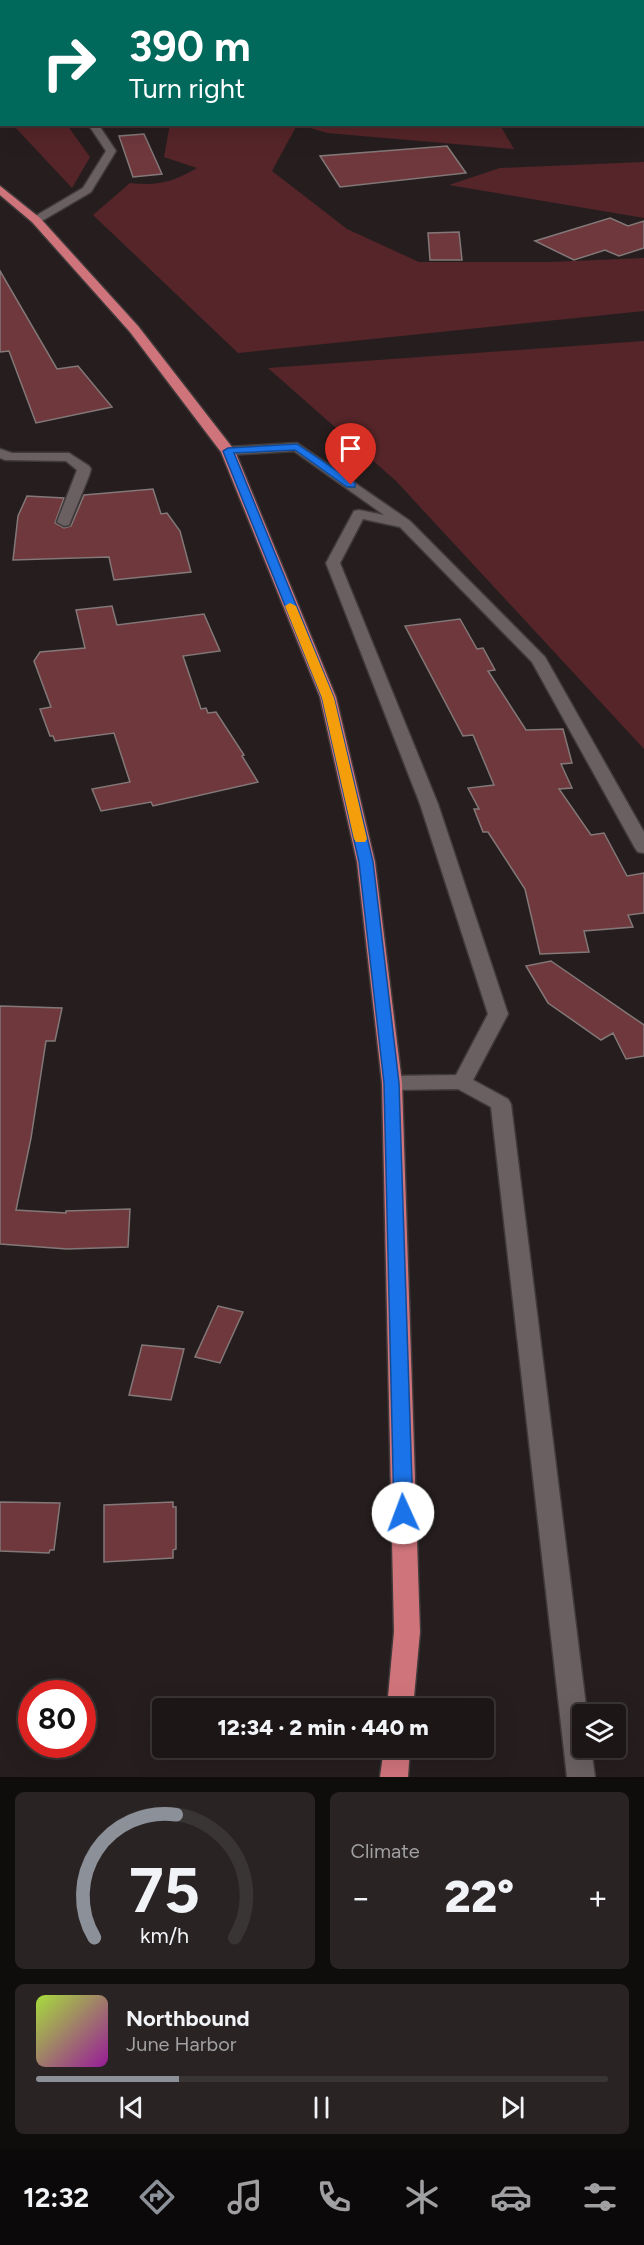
<!DOCTYPE html>
<html lang="en">
<head>
<meta charset="utf-8">
<style>
	:root { --surface:#1c1616; --page:#292323; --text:#f1f3f6; --muted:#a09fa1; --line:#3a3535; --accent:#8c9099 }
	body { margin:0; font-family:Figtree,sans-serif; background:var(--page); color:var(--text); height:100vh; display:flex; flex-direction:column; font-size:22px; white-space:nowrap }
	* { box-sizing:border-box; margin:0 }
	p { font-size:20px; color:var(--muted) }
	.icon { flex:none; width:33px; height:33px; fill:none; stroke:currentColor; stroke-width:2; stroke-linecap:round; stroke-linejoin:round }
	.map { position:relative; height:1777px; overflow:hidden }
	.details { display:flex; flex-direction:column; gap:15px; padding:15px; background:#0f0c0c; flex:1 }
	.details>* { flex:none }
	.top-card { position:absolute; left:0px; top:0px; width:645px; height:126px; box-shadow:0 6px 24px #0002,0 0 0 2px var(--line); background:#00695c; color:#fff; overflow:hidden }
	.fabs { position:absolute; left:572px; top:1704px; display:grid; gap:12px }
	.fabs a { display:grid; place-items:center; width:54px; height:54px; border-radius:6px; background:var(--surface); box-shadow:0 6px 24px #0002,0 0 0 2px var(--line); font-size:30px }
	.speed { position:absolute; left:18px; top:1680px; display:flex; gap:12px; font-size:30px; font-weight:700; text-align:center }
	.speed>* { display:grid; place-content:center; width:78px; height:78px; border-radius:50%; background:var(--surface); box-shadow:0 6px 24px #0002,0 0 0 2px var(--line); line-height:1 }
	.speed .limit { border:9px solid #d22; background:#fff; color:#111 }
	.pin { position:absolute; display:grid; place-items:center; width:51px; height:51px; color:#fff; margin:-62px -26px; border-radius:50% 50% 50% 0; rotate:-45deg; box-shadow:0 0 6px #0007 }
	.pin .icon { rotate:45deg }
	.me { position:absolute; width:66px; margin:-33px; rotate:358deg; stroke-linejoin:round; filter:drop-shadow(0 0 4px #0008) }
	.turn { display:flex; align-items:center; gap:21px; height:126px; padding:0 30px; font-size:27px }
	.turn .icon { width:78px; height:78px; stroke-width:2.5 }
	.turn b { display:block; font-size:42px; line-height:51px }
	.big { font-size:45px; font-weight:800; line-height:1.1 }
	.details .card { flex:1; display:flex; flex-direction:column; justify-content:center; gap:9px; min-width:0; padding:0 21px; border-radius:9px; background:var(--page) }
	.details .dial { align-items:center; gap:0 }
	.dial svg { height:156px; overflow:visible; fill:none; stroke:var(--line); stroke-width:7; stroke-linecap:round; text-anchor:middle }
	.dial text { fill:var(--text); stroke:none }
	.song { display:flex; align-items:center; gap:18px }
	.cover { width:72px; height:72px; border-radius:9px; background:linear-gradient(135deg,hsl(80 70% 55%),hsl(300 70% 35%)) }
	.played { height:6px; border-radius:3px; background:linear-gradient(90deg,var(--accent) 25%,var(--line) 25%) }
	.keys { display:flex; justify-content:space-around; direction:ltr }
	.heat { display:flex; justify-content:space-between; align-items:center; font-size:33px; direction:ltr }
	.details .tiles { flex:1; display:grid; gap:15px; grid-template-columns:1fr 1fr }
	.card:last-child { grid-column:span 2 }
	.trip { position:absolute; left:152px; top:1698px; width:342px; height:60px; border-radius:6px; background:var(--surface); box-shadow:0 6px 24px #0002,0 0 0 2px var(--line); font-weight:800; line-height:60px; text-align:center }
	.tabs { display:flex; height:96px; justify-content:space-around; align-items:center; background:#0b0909; color:var(--muted) }
	.tabs .icon { width:42px; height:42px }
	.tabs .current { color:var(--accent) }
	.tabs b { font-size:27px; color:var(--text) }
	.map>svg:first-child { display:block }
</style>
</head>
<body>
<div class="map">
<svg width="644" height="1777" viewBox="0 0 644 1777">
	<rect width="100%" height="100%" fill="#261e1e"/>
	<path fill="#552529" d="M0 0H152L160 1 2 2 1 112Z
		M170 124 297 125 272 171 347 229 419 262H550L644 258V311L238 353 93 215 130 183C159 186 172 182 197 168L164 157Z
		M13 125H67L90 157 72 188Z
		M300 125H500L514 149 327 133Z
		M644 162V218L449 185 500 168Z
		M644 341V749L396 481 268 368Z"/>
	<path fill="#6f383d" stroke="#837878" stroke-width="1.5" d="M144 134 162 174 133 177 119 136Z
		M447 146 466 173 340 187 320 156Z
		M610 218 628 226 644 221V248L619 256 605 250 574 260 535 241Z
		M459 232 462 260H430L428 233Z
		M0 271 57 369 78 366 112 407 36 423 9 351 0 352Z
		M153 489 161 514 167 513 180 531 191 572 114 580 109 557 13 560 18 516 27 496 64 498 55 523 64 528 71 526 84 495Z
		M112 606 117 625 204 614 220 651 183 656 201 709 206 708 208 713 216 712 244 755 242 756 258 782 153 806 151 802 101 811 92 789 130 782 114 733 55 741 53 736H50L40 709 51 707 34 661 40 652 85 648 76 610Z
		M460 619 477 649 483 648 495 670 488 671 526 730 563 729 572 763 561 764 572 788 559 789 591 835 604 833 627 876 644 873V913L628 915 633 927 584 931 589 952 540 954 525 889 488 832H483L474 809H479L468 788 494 785 473 735 463 736 405 626Z
		M551 961 644 1025V1056L626 1059 613 1033 601 1040 548 1003 526 966Z
		M0 1006 62 1008 55 1041H46L31 1138 16 1210 66 1213V1211L130 1209 128 1247 67 1249 0 1244Z
		M218 1306 243 1312 220 1363 195 1357Z
		M142 1345 184 1349 171 1400 129 1395Z
		M0 1502 60 1503 54 1550H50L49 1553 0 1551Z
		M173 1502V1507H176V1549L173 1550V1558L104 1562V1505Z"/>
	<g fill="none" stroke-linecap="round" stroke-linejoin="round">
		<g stroke="#413a3a" stroke-width="3">
			<path id="minor" d="M88 124H98L116 151 91 192 40 222H32V218L83 188 106 151Z
				M297 443 410 521 545 657 644 832V853L638 852 635 848 532 662 400 527 363 519 340 563 438 804 508 1014 473 1080 508 1099 511 1104 587 1714H582V1748H591L595 1777H567L491 1107 458 1089 392 1090 385 1088 382 1083 385 1078 392 1076 456 1075 488 1014 420 804 326 563 354 511 359 510 384 515 294 451 228 455 221 451 228 447Z
				M0 449 12 453H69L89 466 91 469 89 476 69 525 64 526 57 522 77 470 66 461 5 460 0 458Z"/>
		</g>
		<g stroke="#413a3a" stroke-width="3">
			<path id="highway" d="M0 186 40 218 138 326 235 451 336 697 375 862 402 1083 420 1632 413 1708H387L394 1632 382 1083 357 862 320 697 221 452 130 332 32 222 0 195Z
				M384 1748H410L408 1777H380Z"/>
		</g>
		<use href="#minor" fill="#6a6061" fill-rule="evenodd"/>
		<use href="#highway" fill="#d0747b" fill-rule="evenodd"/>
	</g>
	<path fill="#1a73e8" stroke="#114b97" stroke-width="1.5" d="M297 444 355 483V487H347L295 450 234 453 334 698 373 862 399 1083 413 1513 410 1518 403 1520 397 1518 394 1513 384 1083 359 862 322 698 223 451 228 448Z"/>
	<path fill="#f59e0b" d="M290 603 296 606 334 698 367 839 365 842H356L354 839 322 698 285 606Z"/>
</svg>
<div class="fabs">
<a><svg class="icon" aria-label="layers" viewBox="0 0 24 24"><path d="M12 4l9 5-9 5-9-5zM3 14l9 5 9-5"/></svg></a>
</div>
<div class="speed"><div class="limit">80</div></div>
<div class="pin" style="left:351px;top:485px;background:#d93025"><svg class="icon" aria-label="arrive" viewBox="0 0 24 24"><path d="M6 21V4h12l-3 4 3 4H6"/></svg></div>
<svg class="me" style="left:403px;top:1513px" viewBox="-20 -20 40 40"><circle r="19" fill="#fff"/><path d="M0-13L10 11 0 6-10 11z" fill="#1a73e8"/></svg>
<div class="trip">12:34 · 2 min · 440 m</div>
<div class="top-card">
<div class="turn"><svg class="icon" aria-label="right" viewBox="0 0 24 24"><path d="M7 20v-9h11M14 6l5 5-5 5"/></svg><div><b>390 m</b>Turn right</div></div>
</div>
</div>
<section class="details">
<div class="tiles">
<div class="card dial"><svg viewBox="0 0 100 80">
<path d="M14 69A42 42 0 1 1 86 69"/>
<path d="M14 69A42 42 0 0 1 56 6" stroke="#8c9099"/>
<text x="50" y="56" font-size="32" font-weight="700">75</text>
<text x="50" y="72" font-size="11">km/h</text>
</svg></div>
<div class="card"><p>Climate</p>
<div class="heat"><a>−</a><b class="big">22°</b><a>+</a></div>
</div>
<div class="card">
<div class="song"><i class="cover"></i><div><b>Northbound</b><p>June Harbor</p></div></div>
<div class="played"></div>
<div class="keys"><svg class="icon" aria-label="previous" viewBox="0 0 24 24"><path d="M18 5L8 12l10 7zM5 5v14"/></svg><svg class="icon" aria-label="pause" viewBox="0 0 24 24"><path d="M8 5v14M16 5v14"/></svg><svg class="icon" aria-label="next" viewBox="0 0 24 24"><path d="M6 5l10 7-10 7zM19 5v14"/></svg></div>
</div>
</div>
</section>
<nav class="tabs">
<b>12:32</b>
<svg class="icon current" aria-label="directions" viewBox="0 0 24 24"><path d="M12 3l9 9-9 9-9-9zM9 14v-3h6M13 9l2 2-2 2"/></svg>
<svg class="icon" aria-label="music" viewBox="0 0 24 24"><path d="M9 18V5l10-2v13"/><circle cx="6" cy="18" r="3"/><circle cx="16" cy="16" r="3"/></svg>
<svg class="icon" aria-label="phone" viewBox="0 0 24 24"><path d="M5 4h4l2 5-3 2q2 4 5 5l2-3 5 2v4C11 20 4 13 5 4z"/></svg>
<svg class="icon" aria-label="climate" viewBox="0 0 24 24"><path d="M12 3v18M4 7l16 10M4 17L20 7"/></svg>
<svg class="icon" aria-label="car" viewBox="0 0 24 24"><path d="M5 17H2v-5l4-1 3-4h7l3 4 3 1v5h-3M9 17h6M6 11h13"/><circle cx="7" cy="17" r="2"/><circle cx="17" cy="17" r="2"/></svg>
<svg class="icon" aria-label="filters" viewBox="0 0 24 24"><path d="M4 7h16M4 17h16"/><circle cx="9" cy="7" r="2"/><circle cx="15" cy="17" r="2"/></svg>
</nav>
</body>
</html>
